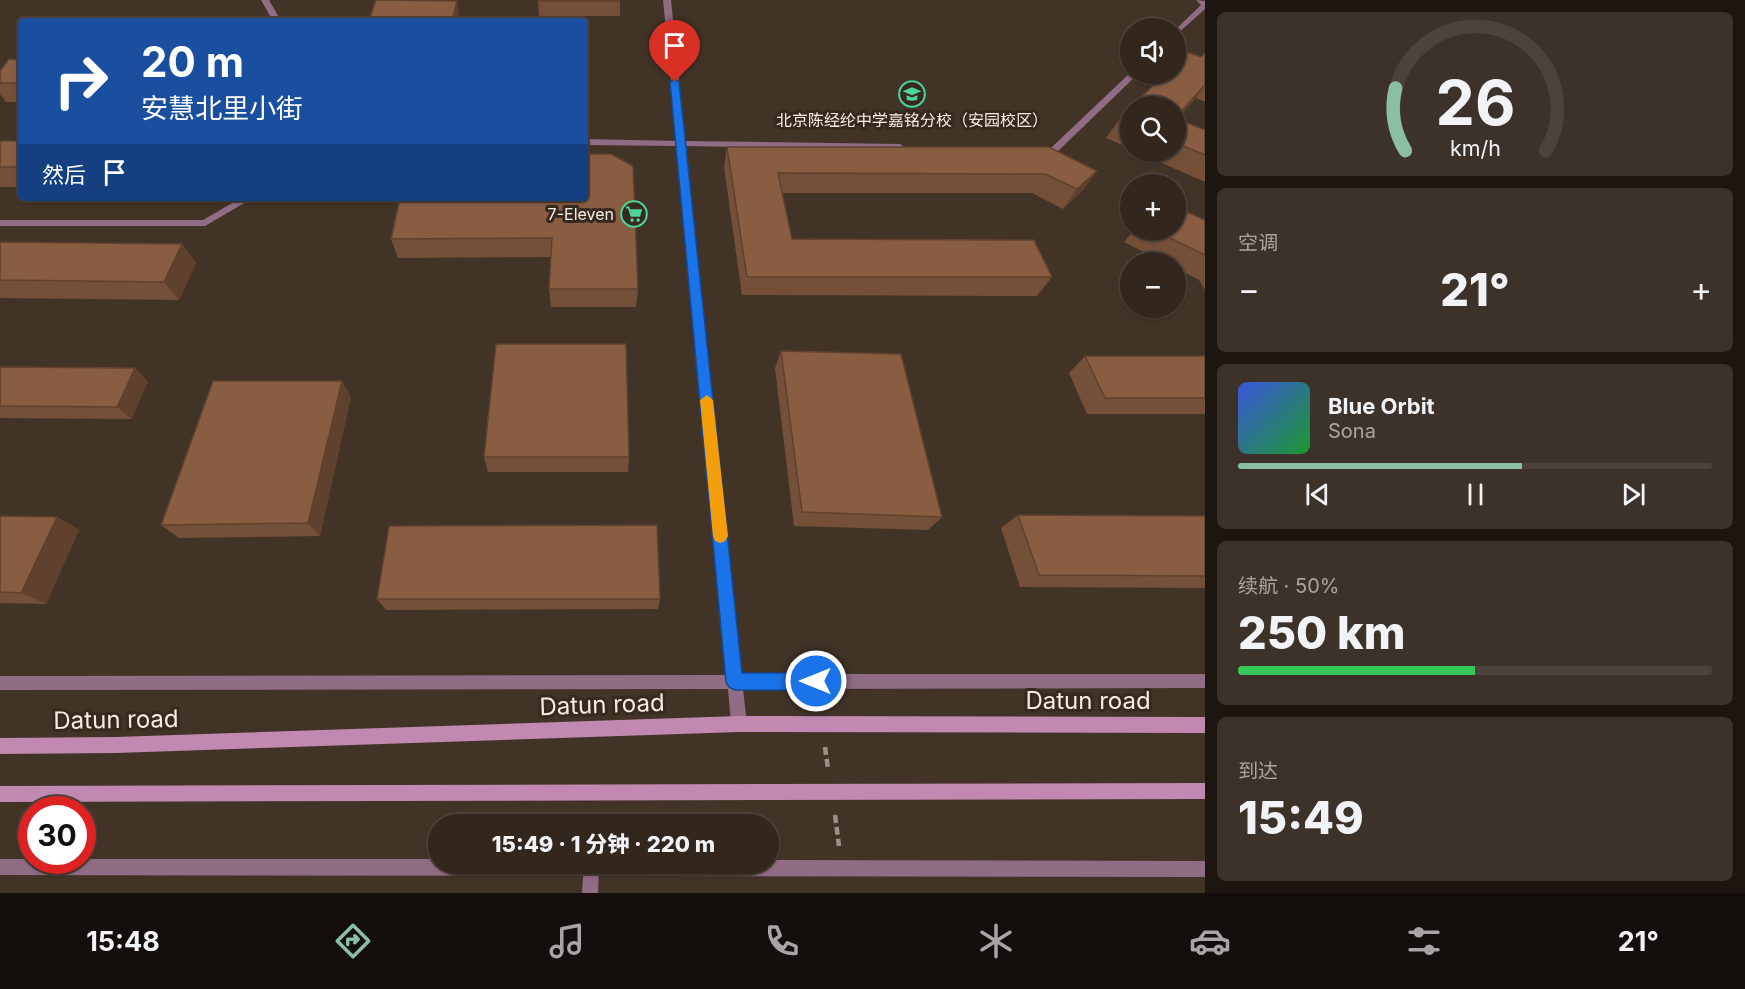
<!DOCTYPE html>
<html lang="zh">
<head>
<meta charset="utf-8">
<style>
	:root { --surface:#32261d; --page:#3d322a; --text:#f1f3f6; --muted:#a8a5a4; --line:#4d433b; --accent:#8abfa5 }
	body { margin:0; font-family:Inter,"Noto Sans SC",sans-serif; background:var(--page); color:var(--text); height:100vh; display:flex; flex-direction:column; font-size:22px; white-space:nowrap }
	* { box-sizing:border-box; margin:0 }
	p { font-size:20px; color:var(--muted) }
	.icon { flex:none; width:33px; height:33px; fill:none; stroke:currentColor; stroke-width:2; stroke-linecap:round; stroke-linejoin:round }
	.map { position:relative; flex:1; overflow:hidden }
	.drawer { display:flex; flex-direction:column; gap:12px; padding:12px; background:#1c1510; width:540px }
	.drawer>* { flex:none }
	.banner { position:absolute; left:18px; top:18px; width:570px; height:183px; border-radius:6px; box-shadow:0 2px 4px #0004,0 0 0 2px var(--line); background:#1a4fa0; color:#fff; overflow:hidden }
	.tools { position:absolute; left:1120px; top:18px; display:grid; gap:12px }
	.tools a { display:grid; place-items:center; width:66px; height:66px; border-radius:50%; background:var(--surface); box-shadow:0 2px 4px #0004,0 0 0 2px var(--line); font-size:30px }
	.speed { position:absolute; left:18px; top:796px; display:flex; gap:12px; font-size:30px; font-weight:700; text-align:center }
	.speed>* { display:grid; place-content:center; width:78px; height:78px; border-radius:50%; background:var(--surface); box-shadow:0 2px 4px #0004,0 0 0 2px var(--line); line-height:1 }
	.speed .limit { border:9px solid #d22; background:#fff; color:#111 }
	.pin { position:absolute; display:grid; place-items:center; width:51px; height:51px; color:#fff; margin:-62px -26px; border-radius:50% 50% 50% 0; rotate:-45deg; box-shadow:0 0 6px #0007 }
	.pin .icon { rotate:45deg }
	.me { position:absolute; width:66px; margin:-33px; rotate:270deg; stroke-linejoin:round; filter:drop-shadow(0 0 4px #0008) }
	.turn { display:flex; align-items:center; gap:21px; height:126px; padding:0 24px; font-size:27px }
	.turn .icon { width:78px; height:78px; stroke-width:2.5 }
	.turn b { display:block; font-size:42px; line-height:51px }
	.then { display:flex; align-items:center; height:57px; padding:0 24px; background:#0003; gap:12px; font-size:22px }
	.big { font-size:45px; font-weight:800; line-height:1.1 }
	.drawer .widget { flex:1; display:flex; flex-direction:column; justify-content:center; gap:9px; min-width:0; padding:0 21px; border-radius:9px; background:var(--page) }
	.drawer .dial { align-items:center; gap:0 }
	.dial svg { height:156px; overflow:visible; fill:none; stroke:var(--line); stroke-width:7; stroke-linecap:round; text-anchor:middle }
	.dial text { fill:var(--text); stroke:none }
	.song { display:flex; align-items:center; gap:18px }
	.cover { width:72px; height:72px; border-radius:9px; background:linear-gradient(135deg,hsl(230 70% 55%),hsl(130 70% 35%)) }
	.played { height:6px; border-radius:3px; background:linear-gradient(90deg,var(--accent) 60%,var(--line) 60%) }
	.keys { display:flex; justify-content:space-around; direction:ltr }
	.heat { display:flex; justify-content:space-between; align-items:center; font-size:33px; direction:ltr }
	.charge { height:9px; border-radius:4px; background:linear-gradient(90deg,#34c759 50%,var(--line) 0) }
	.trip { position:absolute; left:428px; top:814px; width:351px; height:60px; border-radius:30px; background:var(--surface); box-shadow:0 2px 4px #0004,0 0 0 2px var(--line); font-weight:800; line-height:60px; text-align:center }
	.tab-bar { display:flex; height:96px; justify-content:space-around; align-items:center; background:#140f0c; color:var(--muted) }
	.tab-bar .icon { width:42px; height:42px }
	.tab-bar .selected { color:var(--accent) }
	.tab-bar b { font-size:27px; color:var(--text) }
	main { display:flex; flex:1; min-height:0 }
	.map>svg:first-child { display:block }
</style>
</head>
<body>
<main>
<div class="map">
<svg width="1205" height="893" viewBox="0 0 1205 893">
	<rect width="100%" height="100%" fill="#423327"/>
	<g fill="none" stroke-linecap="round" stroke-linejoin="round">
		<path stroke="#9d9086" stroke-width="4.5" stroke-dasharray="8 4" stroke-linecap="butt" d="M825 747 828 769
			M835 815 839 846"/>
		<path fill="#906c85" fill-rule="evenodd" d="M584 864H598L599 868 598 893H582Z"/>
		<path fill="#906c85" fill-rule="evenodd" d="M261 0H269L281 21H273Z
			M663 0H671L685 141 900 144 904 147 900 150 686 146 741 674H1205V688L743 689 747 724 744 729 739 732 734 729 731 724 728 689 0 690V676L727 675 677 146 585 145V139L677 141Z
			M1196 0 1205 1V9L1176 35V29L1201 5Z
			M1131 72 1138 74 1057 152H1037V148L1052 147Z
			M241 198H253L205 226H0V220H203Z
			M0 859H32V861H82V859H438V864H768V860L1205 861V877L0 875Z"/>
		<path fill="#c189b1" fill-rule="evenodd" d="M739 716 1205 717V733L739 732 116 753 0 754V738L116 737Z
			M1205 783V799L0 802V786Z"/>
	</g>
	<path fill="#755039" d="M538 0H620V16H539Z
		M1205 53V102L1196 98 1177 119 1205 130V182L1137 152H1176V106L1201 57Z
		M21 60V102H6L0 94V71Z
		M1131 107V149L1106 138 1120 119Z
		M0 141H21V187H0Z
		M727 147 1097 171 1083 190 1063 209 1032 193H782L792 239 1052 277 1037 296 742 295 724 167Z
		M633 166 638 289 636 307H551L549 289 551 257 398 258 391 239Z
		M1205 220V290L1199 280 1176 268V262H1164L1124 242 1134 230H1176Z
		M0 242 182 244 196 263 179 300 0 298Z
		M781 351 942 517 928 530 794 526 775 368Z
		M1085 356H1205V414H1087L1069 373Z
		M0 367 135 368 148 382 131 419 0 418Z
		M351 397 320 536 179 538 161 525Z
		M484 457H629L628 472H488Z
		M1018 515 1205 516V588L1020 587 1001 528Z
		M0 516 57 517 79 530 46 604 0 603Z
		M377 599H660L658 609 386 610Z"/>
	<path fill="#5f412e" d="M457 1 459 16 458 21H452Z
		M1205 85 1196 98 1176 120V117Z
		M1097 171 1083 190 1063 209 1077 189Z
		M182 244 196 263 179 300 164 282Z
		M135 368 148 382 131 419 117 407Z
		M342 381 351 397 320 536 308 523Z
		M57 517 79 530 46 604 21 593Z"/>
	<path fill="#885d42" stroke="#5f412e" stroke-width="1.5" d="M376 0 457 1 452 21H369Z
		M538 0H620V1H538Z
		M1187 52 1201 57 1205 53V85L1176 117V106H1132L1165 74H1176V62Z
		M9 59 21 60V83H0V71Z
		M1131 107V123L1120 119Z
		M1176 118 1205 130V155L1176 143Z
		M0 141H21V167H0Z
		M727 147H1049L1097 171 1077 189 1045 174 778 173 792 239 1034 240 1052 277H747Z
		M585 154H611L633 166 638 289H549L552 238 391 239 400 198H585Z
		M1176 207 1205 220V255L1154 230H1176Z
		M0 242 182 244 164 282 0 280Z
		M496 344H626L629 457H484Z
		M781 351 901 354 942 517 802 512Z
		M1085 356H1205V398H1105Z
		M0 367 135 368 117 407 0 406Z
		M213 381H342L308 523 161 525Z
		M1018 515 1205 516V576L1039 575Z
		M0 516 57 517 21 593 0 592Z
		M657 525 660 599H377L389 526Z"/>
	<path fill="#1a73e8" stroke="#114b97" stroke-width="1.5" d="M675 79 679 82 742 673H816L822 676 824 681 822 687 816 690H735L729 687 726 682 670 82Z"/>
	<path fill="#f59e0b" d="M707 395 713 400 728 536 725 541 720 543 715 541 713 536 700 400Z"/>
	<defs>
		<g id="school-ring" transform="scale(1.35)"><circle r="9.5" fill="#37291d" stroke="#4cd49b" stroke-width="1.5"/><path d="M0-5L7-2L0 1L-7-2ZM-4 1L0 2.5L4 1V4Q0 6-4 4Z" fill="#4cd49b"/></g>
		<g id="supermarket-ring" transform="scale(1.35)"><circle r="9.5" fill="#37291d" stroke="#4cd49b" stroke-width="1.5"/><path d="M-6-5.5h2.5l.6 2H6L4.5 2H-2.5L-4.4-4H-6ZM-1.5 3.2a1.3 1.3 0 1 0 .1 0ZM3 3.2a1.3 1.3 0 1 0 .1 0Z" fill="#4cd49b"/></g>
	</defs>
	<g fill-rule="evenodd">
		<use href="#school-ring" x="912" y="94"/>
		<use href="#supermarket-ring" x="634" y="214"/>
	</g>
	<g text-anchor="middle" stroke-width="6" stroke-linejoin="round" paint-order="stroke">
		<g font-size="16" fill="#f6ece4" stroke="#37291d">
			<text x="912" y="126">北京陈经纶中学嘉铭分校（安园校区）</text>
			<text x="614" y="220" text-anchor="end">7-Eleven</text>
		</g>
		<g font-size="24" fill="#f6ece4" stroke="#37291d">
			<text x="1088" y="709">Datun road</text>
			<text transform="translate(602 705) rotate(-2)" y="8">Datun road</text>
			<text transform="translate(116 720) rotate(-1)" y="8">Datun road</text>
		</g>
	</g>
</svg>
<div class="tools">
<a><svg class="icon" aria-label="sound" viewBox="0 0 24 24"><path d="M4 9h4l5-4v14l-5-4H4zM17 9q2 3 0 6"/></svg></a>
<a><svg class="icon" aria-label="search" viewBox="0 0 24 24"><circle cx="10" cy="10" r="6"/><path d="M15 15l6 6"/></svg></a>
<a>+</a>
<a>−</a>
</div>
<div class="speed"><div class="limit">30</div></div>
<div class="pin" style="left:675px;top:82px;background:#d93025"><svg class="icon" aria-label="arrive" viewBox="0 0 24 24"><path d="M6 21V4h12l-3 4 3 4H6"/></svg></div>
<svg class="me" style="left:816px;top:681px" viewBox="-20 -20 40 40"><circle r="17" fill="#1a73e8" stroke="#fff" stroke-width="3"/><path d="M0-11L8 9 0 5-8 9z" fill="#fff"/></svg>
<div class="trip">15:49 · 1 分钟 · 220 m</div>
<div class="banner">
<div class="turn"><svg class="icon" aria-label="right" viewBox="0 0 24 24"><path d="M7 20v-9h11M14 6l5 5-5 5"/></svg><div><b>20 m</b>安慧北里小街</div></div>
<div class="then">然后<svg class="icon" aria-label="arrive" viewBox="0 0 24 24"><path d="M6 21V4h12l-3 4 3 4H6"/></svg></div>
</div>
</div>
<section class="drawer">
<div class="widget dial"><svg viewBox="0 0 100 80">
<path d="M14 69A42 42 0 1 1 86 69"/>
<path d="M14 69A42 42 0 0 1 9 37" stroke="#8abfa5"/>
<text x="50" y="56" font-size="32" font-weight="700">26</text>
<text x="50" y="72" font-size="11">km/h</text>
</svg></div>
<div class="widget"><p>空调</p>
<div class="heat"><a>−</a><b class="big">21°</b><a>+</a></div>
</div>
<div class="widget">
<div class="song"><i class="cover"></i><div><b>Blue Orbit</b><p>Sona</p></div></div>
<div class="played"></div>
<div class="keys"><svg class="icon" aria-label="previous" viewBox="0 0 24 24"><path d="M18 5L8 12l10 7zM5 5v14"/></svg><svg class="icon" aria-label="pause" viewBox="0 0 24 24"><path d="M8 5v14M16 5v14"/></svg><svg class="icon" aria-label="next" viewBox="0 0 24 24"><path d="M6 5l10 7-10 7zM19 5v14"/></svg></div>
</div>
<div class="widget"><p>续航 · 50%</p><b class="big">250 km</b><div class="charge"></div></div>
<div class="widget"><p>到达</p><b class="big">15:49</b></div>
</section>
</main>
<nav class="tab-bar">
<b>15:48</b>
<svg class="icon selected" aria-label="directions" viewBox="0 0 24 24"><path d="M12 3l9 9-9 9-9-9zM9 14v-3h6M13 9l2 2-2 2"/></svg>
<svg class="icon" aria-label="music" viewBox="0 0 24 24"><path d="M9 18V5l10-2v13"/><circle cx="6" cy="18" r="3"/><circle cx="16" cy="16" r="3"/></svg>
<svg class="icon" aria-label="phone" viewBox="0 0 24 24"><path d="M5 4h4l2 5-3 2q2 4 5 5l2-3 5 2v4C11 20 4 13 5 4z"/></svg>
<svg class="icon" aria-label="climate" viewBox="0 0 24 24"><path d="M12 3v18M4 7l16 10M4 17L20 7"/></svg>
<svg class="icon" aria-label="car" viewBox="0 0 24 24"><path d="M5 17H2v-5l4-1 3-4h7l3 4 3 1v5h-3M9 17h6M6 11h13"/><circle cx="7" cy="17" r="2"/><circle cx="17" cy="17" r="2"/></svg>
<svg class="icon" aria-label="filters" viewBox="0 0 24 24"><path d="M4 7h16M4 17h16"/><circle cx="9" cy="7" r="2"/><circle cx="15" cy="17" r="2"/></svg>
<b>21°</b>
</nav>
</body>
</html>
